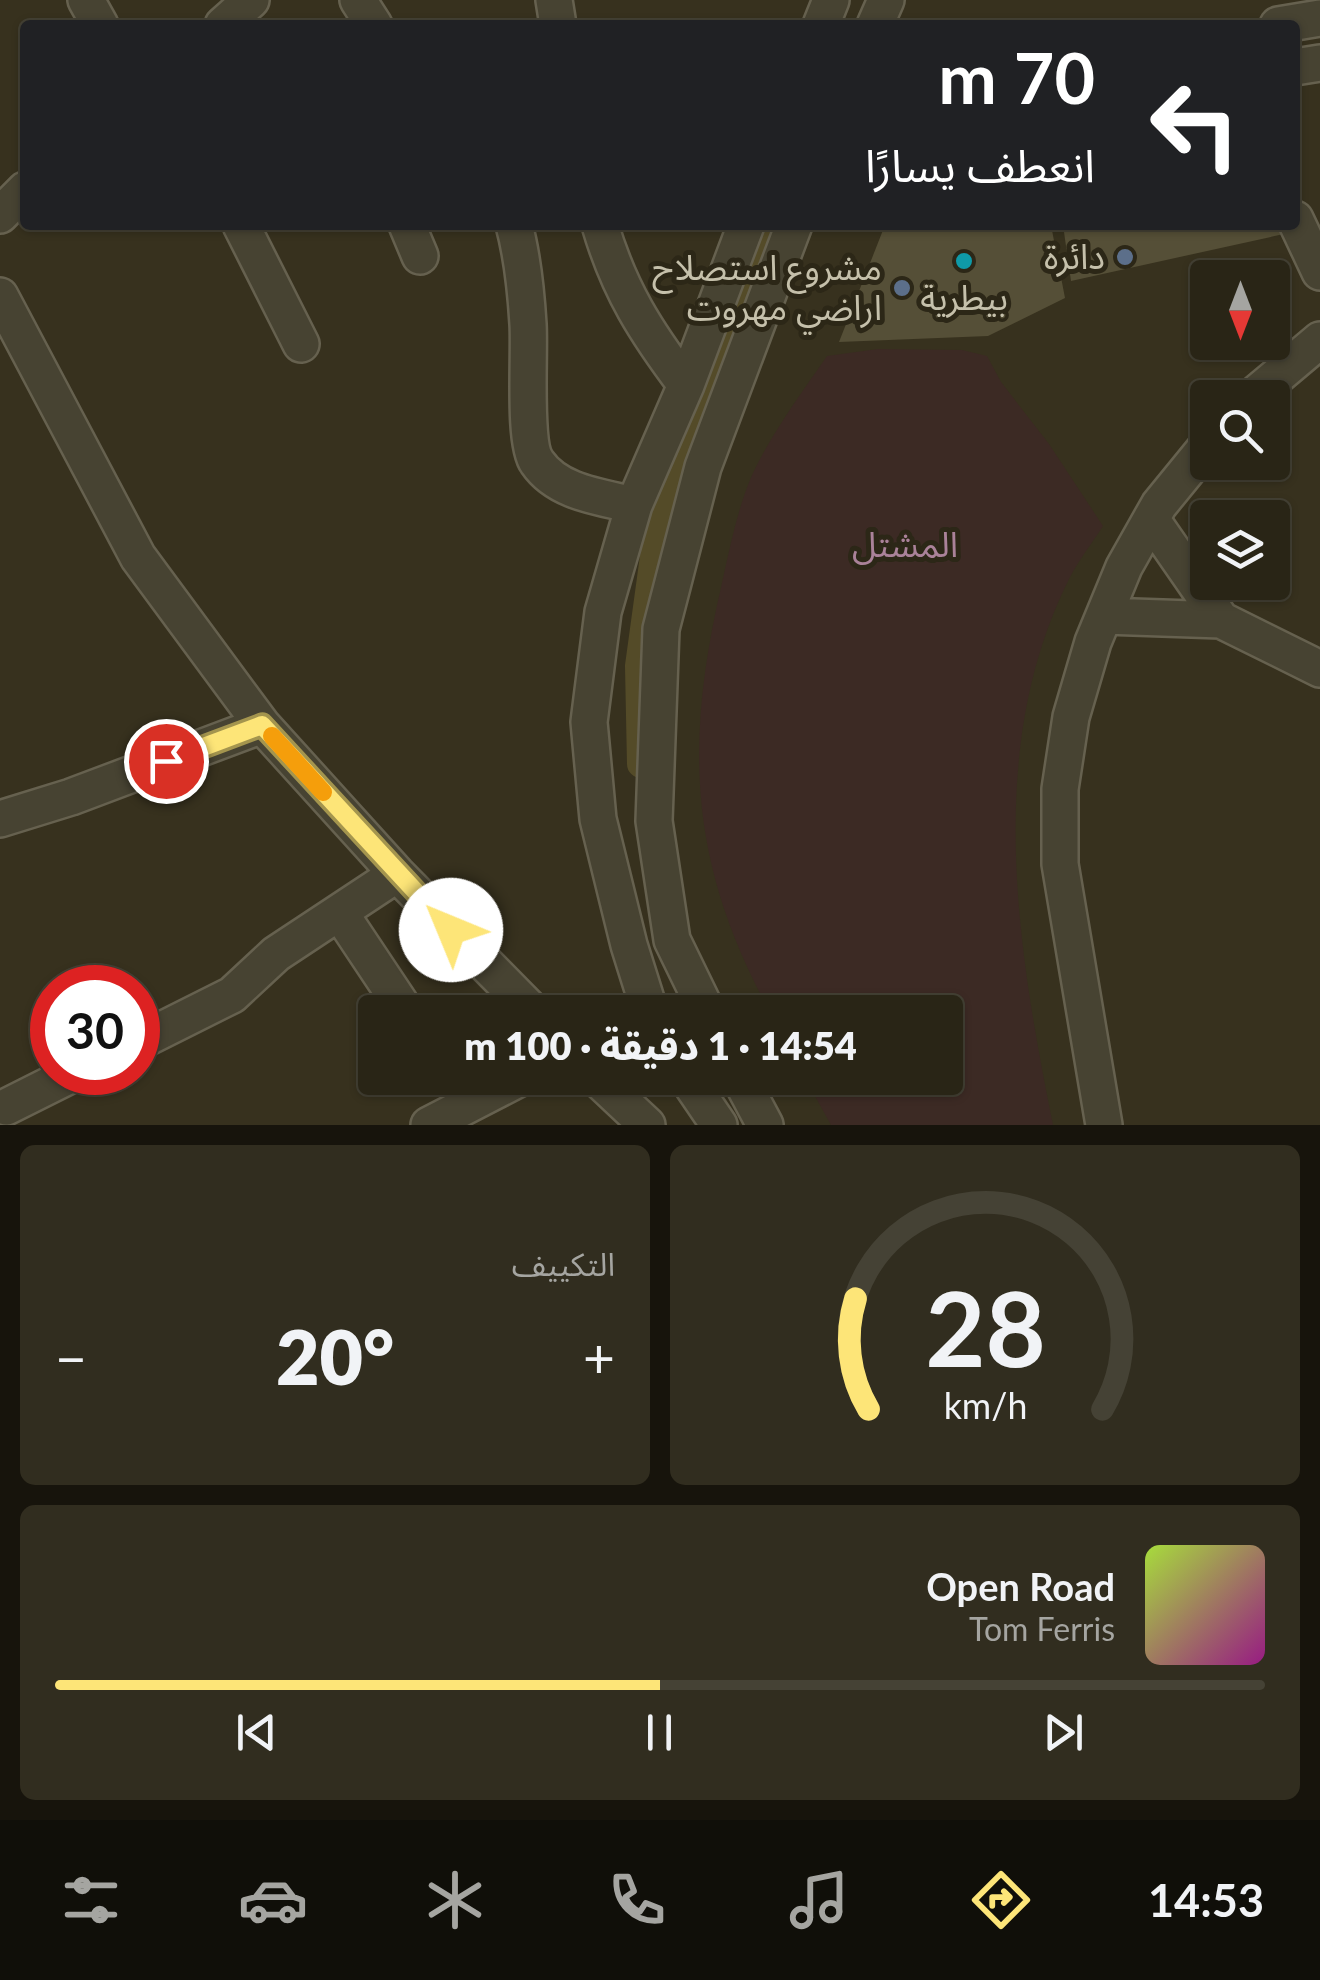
<!DOCTYPE html>
<html lang="ar">
<head>
<meta charset="utf-8">
<style>
	:root { --surface:#292516; --page:#312d1f; --text:#f1f3f6; --muted:#a5a5a1; --line:#454235; --accent:#fde578 }
	body { margin:0; font-family:Lato,"Noto Sans Arabic",sans-serif; background:var(--page); color:var(--text); direction:rtl; height:100vh; display:flex; flex-direction:column; font-size:38px; white-space:nowrap }
	* { box-sizing:border-box; margin:0 }
	p { font-size:32px; color:var(--muted) }
	.icon { flex:none; width:55px; height:55px; fill:none; stroke:currentColor; stroke-width:2; stroke-linecap:round; stroke-linejoin:round }
	.map { position:relative; height:1125px; overflow:hidden; direction:ltr }
	.drawer { display:flex; flex-direction:column; gap:20px; padding:20px; background:#17140c; flex:1 }
	.drawer>* { flex:none }
	.banner { position:absolute; left:20px; top:20px; width:1280px; height:210px; border-radius:10px; box-shadow:0 2px 8px #0004,0 0 0 2px var(--line); direction:rtl; background:#202124; color:#fff; overflow:hidden }
	.needle { width:65px; rotate:180deg }
	.controls { position:absolute; left:1190px; top:260px; display:grid; gap:20px }
	.controls a { display:grid; place-items:center; width:100px; height:100px; border-radius:10px; background:var(--surface); box-shadow:0 2px 8px #0004,0 0 0 2px var(--line); font-size:50px }
	.speed { position:absolute; left:30px; top:965px; display:flex; gap:20px; font-size:50px; font-weight:700; text-align:center }
	.speed>* { display:grid; place-content:center; width:130px; height:130px; border-radius:50%; background:var(--surface); box-shadow:0 2px 8px #0004,0 0 0 2px var(--line); line-height:1 }
	.speed .limit { border:15px solid #d22; background:#fff; color:#111 }
	.pin { position:absolute; display:grid; place-items:center; width:85px; height:85px; color:#fff; margin:-42px; border:5px solid #fff; border-radius:50%; box-shadow:0 2px 10px #0007 }
	.me { position:absolute; width:110px; margin:-55px; rotate:315deg; stroke-linejoin:round; filter:drop-shadow(0 0 8px #0008) }
	.turn { display:flex; align-items:center; gap:35px; height:210px; padding:0 40px; font-size:45px }
	.turn .icon { width:130px; height:130px; stroke-width:2.5 }
	.turn b { display:block; font-size:70px; line-height:85px }
	.big { font-size:75px; font-weight:800; line-height:1.1 }
	.drawer .card { flex:1; display:flex; flex-direction:column; justify-content:center; gap:15px; min-width:0; padding:0 35px; border-radius:15px; background:var(--page) }
	.drawer .dial { align-items:center; gap:0 }
	.dial svg { height:260px; overflow:visible; fill:none; stroke:var(--line); stroke-width:7; stroke-linecap:round; text-anchor:middle }
	.dial text { fill:var(--text); stroke:none }
	.song { display:flex; align-items:center; gap:30px }
	.cover { width:120px; height:120px; border-radius:15px; background:linear-gradient(135deg,hsl(80 70% 55%),hsl(310 70% 35%)) }
	.played { height:10px; border-radius:5px; background:linear-gradient(90deg,var(--accent) 50%,var(--line) 50%) }
	.keys { display:flex; justify-content:space-around; direction:ltr }
	.heat { display:flex; justify-content:space-between; align-items:center; font-size:55px; direction:ltr }
	.drawer .tiles { flex:1; display:grid; gap:20px; grid-template-columns:1fr 1fr }
	.card:last-child { grid-column:span 2 }
	.trip { position:absolute; left:358px; top:995px; width:605px; height:100px; border-radius:10px; background:var(--surface); box-shadow:0 2px 8px #0004,0 0 0 2px var(--line); font-weight:800; line-height:100px; text-align:center; direction:rtl }
	.menu { display:flex; height:160px; justify-content:space-around; align-items:center; background:#100f09; color:var(--muted) }
	.menu .icon { width:70px; height:70px }
	.menu .active { color:var(--accent) }
	.menu b { font-size:45px; color:var(--text) }
	.map>svg:first-child { display:block }
</style>
</head>
<body>
<div class="map">
<svg width="1320" height="1125" viewBox="0 0 1320 1125">
	<rect width="100%" height="100%" fill="#37311e"/>
	<path fill="#3c2a24" d="M878 349 962 350 987 356 1001 382 1049 444 1103 526C1092 543 1079 560 1070 577 984 747 1017 947 1053 1125H831L805 1078H945V1012H770C689 864 684 745 722 583 730 547 738 506 753 473 773 431 801 394 827 356Z"/>
	<g fill="none" stroke-linecap="round" stroke-linejoin="round">
		<path stroke="#544b28" stroke-width="28" d="M641 764 639 666 659 520 770 240"/>
	</g>
	<path fill="#554f37" d="M885 225H1051L1065 298 988 336 839 342Z
		M1063 225H1290L1293 232 1071 281Z"/>
	<g fill="none" stroke-linecap="round" stroke-linejoin="round">
		<g stroke="#66614f" stroke-width="40">
			<path id="minor" d="M86 0 100 25
				M358 0 374 25
				M554 0 558 25
				M223 25 251 0
				M821 25 831 0
				M875 25 886 0
				M1278 25 1320 18
				M1295 67 1320 63
				M0 215 25 190
				M1295 219 1320 272
				M241 225 301 344
				M407 225 420 256
				M514 225C523 258 526 291 528 324 530 353 523 443 537 462 558 493 601 497 634 505
				M600 225C619 290 646 332 686 385
				M0 296 138 557 262 725 397 874 533 1012
				M1251 398 1320 340
				M1151 519 1221 620
				M1104 616 1221 620 1320 669
				M0 819 71 797 262 725
				M340 913 406 1012
				M650 1012 629 945 598 819 589 722 603 612 634 505 686 385 746 225
				M707 1012 672 940 654 821 661 629 703 467 794 225
				M138 1042 232 995 276 954 397 874
				M597 1078 647 1125
				M687 1078 719 1125
				M740 1078 765 1125
				M6 1107 76 1072
				M429 1125 520 1078
				M1104 1125 1060 864V789L1071 717 1093 642 1124 567 1159 505 1208 445"/>
		</g>
		<use href="#minor" stroke="#474332" stroke-width="35"/>
	</g>
	<g fill="none" stroke-linecap="round" stroke-linejoin="round">
		<g stroke="#a4954e" stroke-width="25">
			<path id="route" d="M166 761 262 725 451 930"/>
		</g>
		<use href="#route" stroke="#fde578" stroke-width="18"/>
		<path stroke="#f59e0b" stroke-width="18" d="M272 736 323 792"/>
	</g>
	<g fill="#5c6f8a" stroke="#2c2717" stroke-width="4">
		<circle cx="1125" cy="257" r="10"/>
		<circle cx="902" cy="288" r="10"/>
	</g>
	<circle fill="#0f9aa8" stroke="#2c2717" stroke-width="4" cx="964" cy="261" r="10"/>
	<g text-anchor="middle" stroke-width="10" stroke-linejoin="round" paint-order="stroke">
		<g font-size="35" fill="#c5c0ab" stroke="#2c2717" text-anchor="end">
			<text x="1105" y="269">دائرة</text>
			<text x="882" y="280">مشروع استصلاح<tspan x="882" dy="40">اراضي مهروت</tspan></text>
			<text x="964" y="310" text-anchor="middle">بيطرية</text>
		</g>
		<g font-size="35" fill="#aa8299" stroke="#2c2717">
			<text x="905" y="557">المشتل</text>
		</g>
	</g>
</svg>
<div class="controls">
<a><svg class="needle" viewBox="-14 -14 28 28"><path d="M0-13l5 13h-10z" fill="#e53935"/><path d="M0 13l5-13h-10z" fill="#a5a5a1"/></svg></a>
<a><svg class="icon" aria-label="search" viewBox="0 0 24 24"><circle cx="10" cy="10" r="6"/><path d="M15 15l6 6"/></svg></a>
<a><svg class="icon" aria-label="layers" viewBox="0 0 24 24"><path d="M12 4l9 5-9 5-9-5zM3 14l9 5 9-5"/></svg></a>
</div>
<div class="speed"><div class="limit">30</div></div>
<div class="pin" style="left:166px;top:761px;background:#d93025"><svg class="icon" aria-label="arrive" viewBox="0 0 24 24"><path d="M6 21V4h12l-3 4 3 4H6"/></svg></div>
<svg class="me" style="left:451px;top:930px" viewBox="-20 -20 40 40"><circle r="19" fill="#fff"/><path d="M0-13L10 11 0 6-10 11z" fill="#fde578"/></svg>
<div class="trip">14:54 · 1 دقيقة · 100 m</div>
<div class="banner">
<div class="turn"><svg class="icon" aria-label="left" viewBox="0 0 24 24"><path d="M17 20v-9H6M10 6l-5 5 5 5"/></svg><div><b>70 m</b>انعطف يسارًا</div></div>
</div>
</div>
<section class="drawer">
<div class="tiles">
<div class="card dial"><svg viewBox="0 0 100 80">
<path d="M14 69A42 42 0 1 1 86 69"/>
<path d="M14 69A42 42 0 0 1 10 35" stroke="#fde578"/>
<text x="50" y="56" font-size="32" font-weight="700">28</text>
<text x="50" y="72" font-size="11">km/h</text>
</svg></div>
<div class="card"><p>التكييف</p>
<div class="heat"><a>−</a><b class="big">20°</b><a>+</a></div>
</div>
<div class="card">
<div class="song"><i class="cover"></i><div><b>Open Road</b><p>Tom Ferris</p></div></div>
<div class="played"></div>
<div class="keys"><svg class="icon" aria-label="previous" viewBox="0 0 24 24"><path d="M18 5L8 12l10 7zM5 5v14"/></svg><svg class="icon" aria-label="pause" viewBox="0 0 24 24"><path d="M8 5v14M16 5v14"/></svg><svg class="icon" aria-label="next" viewBox="0 0 24 24"><path d="M6 5l10 7-10 7zM19 5v14"/></svg></div>
</div>
</div>
</section>
<nav class="menu">
<b>14:53</b>
<svg class="icon active" aria-label="directions" viewBox="0 0 24 24"><path d="M12 3l9 9-9 9-9-9zM9 14v-3h6M13 9l2 2-2 2"/></svg>
<svg class="icon" aria-label="music" viewBox="0 0 24 24"><path d="M9 18V5l10-2v13"/><circle cx="6" cy="18" r="3"/><circle cx="16" cy="16" r="3"/></svg>
<svg class="icon" aria-label="phone" viewBox="0 0 24 24"><path d="M5 4h4l2 5-3 2q2 4 5 5l2-3 5 2v4C11 20 4 13 5 4z"/></svg>
<svg class="icon" aria-label="climate" viewBox="0 0 24 24"><path d="M12 3v18M4 7l16 10M4 17L20 7"/></svg>
<svg class="icon" aria-label="car" viewBox="0 0 24 24"><path d="M5 17H2v-5l4-1 3-4h7l3 4 3 1v5h-3M9 17h6M6 11h13"/><circle cx="7" cy="17" r="2"/><circle cx="17" cy="17" r="2"/></svg>
<svg class="icon" aria-label="filters" viewBox="0 0 24 24"><path d="M4 7h16M4 17h16"/><circle cx="9" cy="7" r="2"/><circle cx="15" cy="17" r="2"/></svg>
</nav>
</body>
</html>
